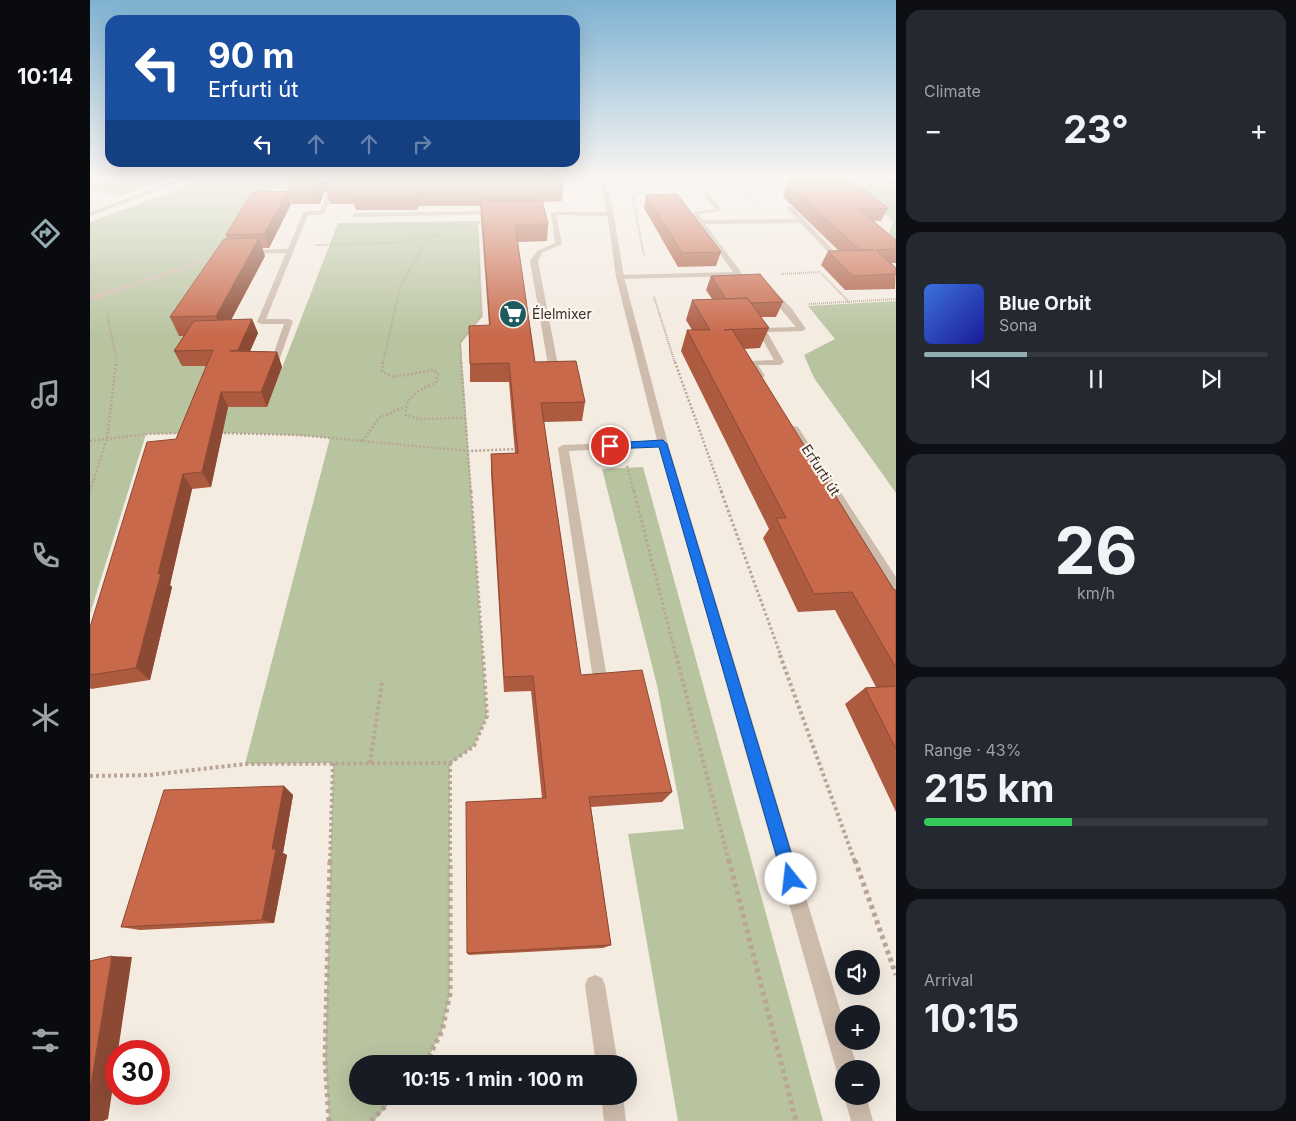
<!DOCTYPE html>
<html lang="en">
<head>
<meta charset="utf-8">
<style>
	:root { --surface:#171b24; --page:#242831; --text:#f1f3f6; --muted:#9ea1a6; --line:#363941; --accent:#92aeb2 }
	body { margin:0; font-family:Inter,sans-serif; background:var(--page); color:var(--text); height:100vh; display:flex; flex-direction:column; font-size:19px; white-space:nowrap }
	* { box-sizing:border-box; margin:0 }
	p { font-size:16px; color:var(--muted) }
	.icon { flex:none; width:28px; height:28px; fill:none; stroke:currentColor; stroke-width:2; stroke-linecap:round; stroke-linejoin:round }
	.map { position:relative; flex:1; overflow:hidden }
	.sheet { display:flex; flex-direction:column; gap:10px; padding:10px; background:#0d0f14; width:400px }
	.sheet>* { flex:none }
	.hud { position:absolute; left:15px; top:15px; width:475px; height:152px; border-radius:15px; box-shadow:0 5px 20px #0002; background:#1a4fa0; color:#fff; overflow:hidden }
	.tools { position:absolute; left:745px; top:950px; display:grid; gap:10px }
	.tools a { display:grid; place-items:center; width:45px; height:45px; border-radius:50%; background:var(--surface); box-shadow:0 5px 20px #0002; font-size:25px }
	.speed { position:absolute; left:15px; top:1040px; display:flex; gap:10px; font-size:25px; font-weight:700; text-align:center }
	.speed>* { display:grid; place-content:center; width:65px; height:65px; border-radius:50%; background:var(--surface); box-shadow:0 5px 20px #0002; line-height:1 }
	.speed .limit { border:8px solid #d22; background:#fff; color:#111 }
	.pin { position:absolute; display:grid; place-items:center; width:42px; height:42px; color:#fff; margin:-21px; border:2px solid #fff; border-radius:50%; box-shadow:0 1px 5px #0007 }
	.me { position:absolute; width:55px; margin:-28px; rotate:344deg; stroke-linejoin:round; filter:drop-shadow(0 0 4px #0008) }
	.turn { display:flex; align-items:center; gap:18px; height:105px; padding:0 20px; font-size:22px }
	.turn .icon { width:65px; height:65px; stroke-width:2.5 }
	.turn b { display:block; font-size:35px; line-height:42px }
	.lanes { display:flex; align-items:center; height:48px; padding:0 20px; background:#0003; justify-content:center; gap:25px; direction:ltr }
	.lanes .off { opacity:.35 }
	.big { font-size:38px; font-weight:700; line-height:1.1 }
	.sheet .widget { flex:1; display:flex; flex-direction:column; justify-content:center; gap:8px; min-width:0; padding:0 18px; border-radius:15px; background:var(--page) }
	.sheet .dial { align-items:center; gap:0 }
	.dial b { font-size:65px; line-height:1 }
	.song { display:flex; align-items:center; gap:15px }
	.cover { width:60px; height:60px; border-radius:8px; background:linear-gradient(135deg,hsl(220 70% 55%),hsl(240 70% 35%)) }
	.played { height:5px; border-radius:2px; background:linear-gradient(90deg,var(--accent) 30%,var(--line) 30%) }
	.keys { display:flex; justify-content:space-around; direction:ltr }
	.heat { display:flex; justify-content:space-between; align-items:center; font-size:28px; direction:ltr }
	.charge { height:8px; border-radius:4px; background:linear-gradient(90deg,#34c759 43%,var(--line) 0) }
	.trip { position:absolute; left:259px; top:1055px; width:288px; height:50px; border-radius:25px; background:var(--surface); box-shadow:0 5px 20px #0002; font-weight:700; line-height:50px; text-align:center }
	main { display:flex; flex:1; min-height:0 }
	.tabs { display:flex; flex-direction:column; width:90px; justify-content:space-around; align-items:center; background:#090b0e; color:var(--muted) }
	.tabs .icon { width:35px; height:35px }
	.tabs .current { color:var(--accent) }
	.tabs b { font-size:22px; color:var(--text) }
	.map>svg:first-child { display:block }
</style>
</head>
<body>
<main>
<nav class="tabs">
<b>10:14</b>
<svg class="icon current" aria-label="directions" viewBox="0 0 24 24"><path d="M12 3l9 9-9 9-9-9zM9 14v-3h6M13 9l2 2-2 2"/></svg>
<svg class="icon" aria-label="music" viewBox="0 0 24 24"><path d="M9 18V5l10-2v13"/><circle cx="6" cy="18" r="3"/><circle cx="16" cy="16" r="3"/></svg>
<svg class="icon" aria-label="phone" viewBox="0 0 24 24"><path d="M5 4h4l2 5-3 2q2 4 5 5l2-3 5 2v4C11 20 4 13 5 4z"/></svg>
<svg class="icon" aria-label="climate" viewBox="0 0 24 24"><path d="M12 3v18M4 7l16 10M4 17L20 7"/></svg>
<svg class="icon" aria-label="car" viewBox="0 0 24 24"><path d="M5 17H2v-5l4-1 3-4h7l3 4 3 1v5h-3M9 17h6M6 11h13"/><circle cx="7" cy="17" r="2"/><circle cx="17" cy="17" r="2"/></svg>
<svg class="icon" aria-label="filters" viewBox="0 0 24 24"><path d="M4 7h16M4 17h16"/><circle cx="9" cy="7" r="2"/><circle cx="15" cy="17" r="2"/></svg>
</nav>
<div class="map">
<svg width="806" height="1121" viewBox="0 0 806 1121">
	<rect width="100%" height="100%" fill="#f4ebe1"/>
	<path fill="#b8c4a0" d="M0 179H79L30 196 0 189Z
		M116 179H214L210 189H182L89 335 110 336 92 365 129 366 114 407H177L248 223 392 221 388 224 392 316 371 343 397 716 384 746 360 764V994L352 1031 335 1064H268V1096H306L284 1121H239L235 1059 243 763 155 764 240 438C179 432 118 433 56 434L0 614V222Z
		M763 183 806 186V250L796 241 803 222Z
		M806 301V493L724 378 714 355 745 339 718 306Z
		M553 467 733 1121H588L538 834 594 829 567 685 512 469Z"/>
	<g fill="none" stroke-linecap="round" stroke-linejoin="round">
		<path stroke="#b9a596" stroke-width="2" stroke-dasharray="1 1" stroke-linecap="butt" d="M646 179 665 201
			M535 184H540L554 256
			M544 198 573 179
			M796 201 806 211
			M793 208 806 212
			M225 245 304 243 350 235
			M691 274 730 272
			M732 274 759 302
			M564 297 585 363
			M719 304 806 299
			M17 314 27 363
			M293 363 310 287 337 239
			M371 363 370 343 392 316 388 233"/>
		<path stroke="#b9a596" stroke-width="2.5" stroke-dasharray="2 2" stroke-linecap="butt" d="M293 362 292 371 303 377 344 370 348 374 346 382C331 390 314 396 316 415L330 419 375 418
			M371 362 381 493
			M585 362 632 493
			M130 433 209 435 378 451 428 449
			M0 441 56 434 91 433
			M273 441 289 418 314 407
			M537 466 544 493
			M0 491 17 439 26 362"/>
		<path stroke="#b9a596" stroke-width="3" stroke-dasharray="2.5 2.5" stroke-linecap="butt" d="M381 491 393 656
			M544 491 586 656
			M631 491 691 656"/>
		<path stroke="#b9a596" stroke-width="4" stroke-dasharray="3 3" stroke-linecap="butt" d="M586 655 639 862
			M690 655 765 862
			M280 763 292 682
			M360 763V862
			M0 776 60 775 155 764 360 763 384 746 397 716 393 655
			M240 862 243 763"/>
		<path stroke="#b9a596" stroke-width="5" stroke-dasharray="4 4" stroke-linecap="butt" d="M639 860 706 1121
			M765 860 806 975
			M335 1064 352 1031 360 994V860
			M239 1121 235 1059 240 860
			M281 1121 305 1096"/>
		<path fill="#cdbbac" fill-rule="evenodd" d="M614 189 632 210 608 214 612 220 707 219 696 207 701 206 753 260 747 261 710 223 615 224 651 272V276L527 279V275H530L643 272 601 213 625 209 611 191Z
			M237 192 242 193 235 213 232 215H218L176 319H199L203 321 189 361 188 363H182L181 361 194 324H171L167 322 196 253 158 254 155 252 158 250 198 249 213 213 216 211H230Z
			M408 211 410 214 265 217 262 215 265 213Z
			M461 212H521L524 214 521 216 466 215 472 244 452 253 448 261 470 376 465 379 460 376 440 261 447 251 465 243Z
			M133 253 138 254 0 301V296Z
			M678 290H684L702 309 716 329 712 331 677 332 694 362 690 365H668L675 376 670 379 667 378 658 363 659 361 684 360 667 330 668 328 706 327 678 294Z
			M704 426 708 427 806 577V593L801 592 699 429Z
			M573 441 577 442 578 444 577 446 479 451 516 672 514 677 509 679 504 677 502 672 468 448 473 445Z
			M505 975 512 978 515 985 528 1064H506L495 985 498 978Z
			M511 1096H533L536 1121H514Z"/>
		<path fill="#cdbbac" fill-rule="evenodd" d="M89 179H98L0 216V212Z
			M504 179H511L516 184 522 205 534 277 578 444 754 1023V1041H759L768 1069H754V1079L749 1077 746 1069 568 444 526 277 516 205 510 185Z
			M754 1096H776L783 1121H761Z"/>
		<path fill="#a18a7d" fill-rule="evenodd" d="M773 179 806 180V184L776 181Z"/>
	</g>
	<path fill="#ac5a40" d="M204 179H471L473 187 472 201 453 202 458 224 457 241 428 242 445 362 495 402 492 421 454 422 491 675 582 792 572 802 501 807 521 945 513 948 379 955 377 953 452 798 441 691 414 692 401 473V454L425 453 419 382H380V364L399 325 390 206H328L327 210H266L264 204H240L237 191 234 192 230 204H202L198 190Z
		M697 184 798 208 791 221H784L806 240V263H801L806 268 805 289 755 290 731 265 738 251H749L693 197Z
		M198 191 201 204 179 248H172L175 256 141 320 162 319 168 333 160 351 187 352 192 367 177 407H138L121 487 102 489 80 585 82 587 60 680 1 689 0 688V627L86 439 116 366H92L84 351 94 336H89L80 317 137 239 136 235Z
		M556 195 631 252 626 266 588 267 554 208Z
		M621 276 693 302 686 317H671L679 328 670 348 654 349 804 590H806V812L755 704 775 688 786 687 745 610 708 612 673 538 679 529 591 351 597 330H602L596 320 602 300 622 299 616 290Z
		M194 786 203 795 193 853 197 855 184 923 50 930 31 927Z"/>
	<path fill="#8c4a34" d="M231 179H238L240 189H237V191L234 192 230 204 227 190Z
		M198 191 201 204 179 248 174 234Z
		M327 192 328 206 327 210 326 195Z
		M169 238 175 256 133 335 126 316Z
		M162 319 168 333 154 365 148 350Z
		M187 352 192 367 177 407 171 392Z
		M131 392 138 407 121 487 112 472Z
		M93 474 102 489 80 585 82 587 60 680 46 668 68 574Z
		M194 786 203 795 193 853 197 855 184 923 172 920 182 849Z
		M22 956 42 957 28 1051H26V1066L18 1119 13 1121H0V1090Z"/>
	<path fill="#c8694b" stroke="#8c4a34" d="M204 179H231L227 190H198Z
		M241 179H471L473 187H449L451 195H390L389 191 327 192 326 195 263 196 266 189H237Z
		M700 179H760L798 208 768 209 806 240V249L786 250 806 268V274L763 276 738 251 784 250H770L697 184Z
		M198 191 174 234 136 235 162 192Z
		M587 194 631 252 592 253 556 195Z
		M391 201H452L458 224 425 225 445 362 486 361 495 402 451 403 491 675 552 670 582 792 499 797 521 945 377 953 376 802 456 798 443 676 414 677 401 454 428 453 419 363 380 364 379 326 400 325Z
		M169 238 126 316 80 317 134 239Z
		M670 274 693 302 661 303 657 298 636 299 621 276Z
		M657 298 679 328 634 330 642 329 804 590H806V668L762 592 724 594 686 518H696L597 330H620L602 300Z
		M162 319 148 350 140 351 187 352 171 392H131L112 472 93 474 68 574 71 573 46 668 0 675V627L57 442 86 439 123 350 84 351 104 321Z
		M806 686V749L775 688Z
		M194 786 182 849H186L172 920 31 927 74 790Z
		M22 956 0 1090V961Z"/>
	<linearGradient id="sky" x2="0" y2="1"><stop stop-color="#7eb2d2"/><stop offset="0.53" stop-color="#faf6f2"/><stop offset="1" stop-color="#faf6f2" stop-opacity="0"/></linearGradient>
	<rect width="806" height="336" fill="url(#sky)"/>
	<path fill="#1a73e8" stroke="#114b97" d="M573 440 577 444 709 879 707 885 701 888 695 885 693 879 569 447 520 449 515 446 520 443Z"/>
	<defs>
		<g id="supermarket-disc" transform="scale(1.4375)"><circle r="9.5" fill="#1f5a5e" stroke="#fbf5ee"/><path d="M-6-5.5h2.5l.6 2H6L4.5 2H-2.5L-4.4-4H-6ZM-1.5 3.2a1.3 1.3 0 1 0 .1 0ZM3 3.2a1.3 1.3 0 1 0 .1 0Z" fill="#fff"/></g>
	</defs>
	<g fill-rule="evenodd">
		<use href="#supermarket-disc" x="423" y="314"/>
	</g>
	<g text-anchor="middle" stroke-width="4.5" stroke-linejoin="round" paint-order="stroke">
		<g font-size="14" fill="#3b302b" stroke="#fbf5ee" text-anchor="start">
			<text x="442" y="319">Élelmixer</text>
		</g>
		<g font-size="14" fill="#3b302b" stroke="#fbf5ee">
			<text transform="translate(731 470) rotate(57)" y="5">Erfurti út</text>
		</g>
	</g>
</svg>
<div class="tools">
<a><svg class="icon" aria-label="sound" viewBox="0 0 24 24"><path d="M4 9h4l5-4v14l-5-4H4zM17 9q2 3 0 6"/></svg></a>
<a>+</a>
<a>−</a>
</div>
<div class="speed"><div class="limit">30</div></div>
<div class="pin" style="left:520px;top:446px;background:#d93025"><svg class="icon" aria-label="arrive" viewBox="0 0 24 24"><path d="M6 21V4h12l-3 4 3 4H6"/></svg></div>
<svg class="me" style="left:701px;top:879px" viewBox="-20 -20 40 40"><circle r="19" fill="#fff"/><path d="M0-13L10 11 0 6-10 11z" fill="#1a73e8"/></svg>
<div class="trip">10:15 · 1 min · 100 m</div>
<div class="hud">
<div class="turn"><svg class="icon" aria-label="left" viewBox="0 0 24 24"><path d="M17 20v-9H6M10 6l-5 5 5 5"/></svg><div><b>90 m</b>Erfurti út</div></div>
<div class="lanes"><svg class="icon" aria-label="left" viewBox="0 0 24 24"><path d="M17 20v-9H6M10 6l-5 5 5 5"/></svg><svg class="icon off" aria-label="ahead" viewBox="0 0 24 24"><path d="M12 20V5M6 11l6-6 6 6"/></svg><svg class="icon off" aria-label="ahead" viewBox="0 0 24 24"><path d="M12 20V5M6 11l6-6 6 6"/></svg><svg class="icon off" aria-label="right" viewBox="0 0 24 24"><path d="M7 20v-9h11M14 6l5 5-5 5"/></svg></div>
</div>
</div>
<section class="sheet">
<div class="widget"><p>Climate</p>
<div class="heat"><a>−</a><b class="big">23°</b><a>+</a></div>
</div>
<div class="widget">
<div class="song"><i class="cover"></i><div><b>Blue Orbit</b><p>Sona</p></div></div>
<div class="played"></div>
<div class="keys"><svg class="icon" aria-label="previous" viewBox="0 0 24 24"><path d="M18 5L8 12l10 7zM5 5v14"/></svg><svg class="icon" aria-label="pause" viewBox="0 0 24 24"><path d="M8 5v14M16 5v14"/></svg><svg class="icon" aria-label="next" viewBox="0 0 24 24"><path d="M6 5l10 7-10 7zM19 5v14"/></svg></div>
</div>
<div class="widget dial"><b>26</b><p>km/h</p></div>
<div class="widget"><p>Range · 43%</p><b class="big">215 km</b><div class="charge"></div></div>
<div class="widget"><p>Arrival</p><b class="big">10:15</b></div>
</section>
</main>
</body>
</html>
